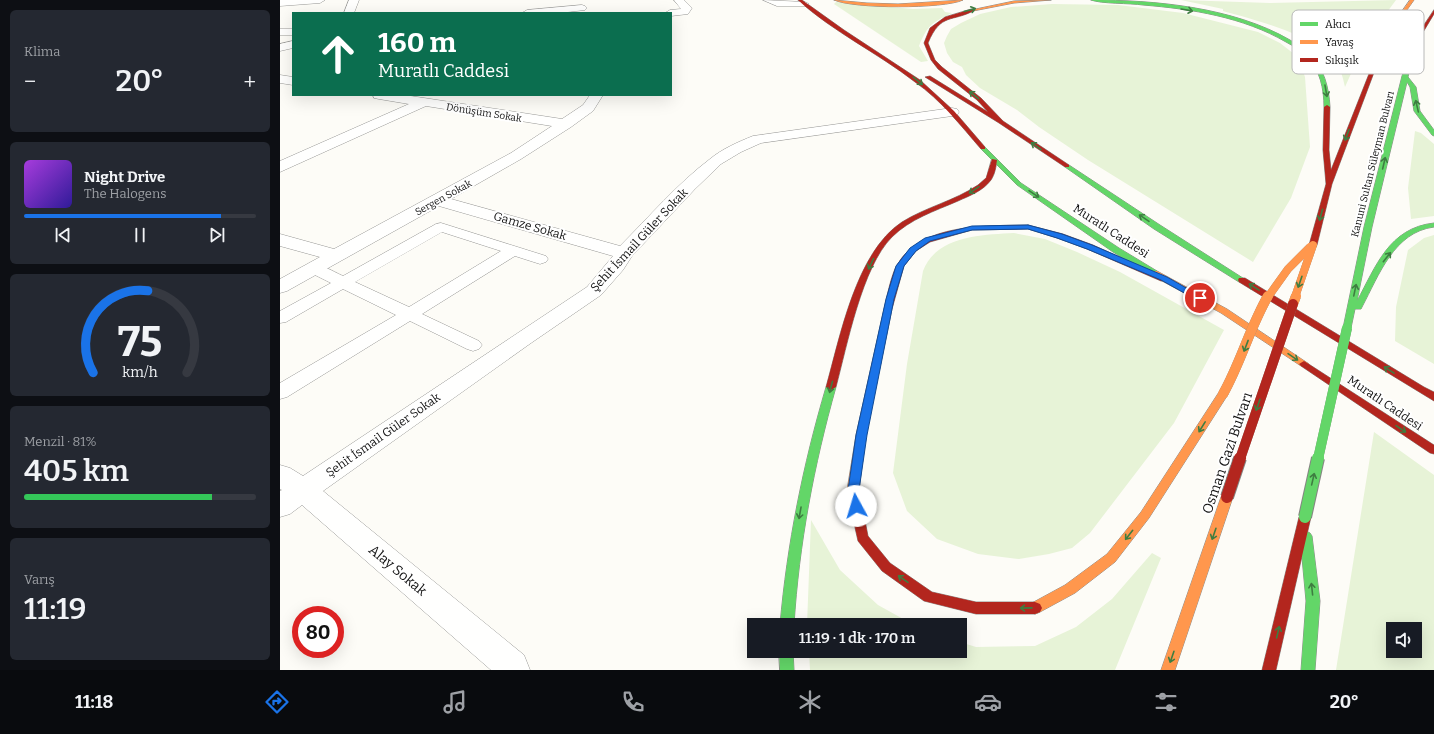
<!DOCTYPE html>
<html lang="tr">
<head>
<meta charset="utf-8">
<style>
	:root { --surface:#171b24; --page:#242831; --text:#f1f3f6; --muted:#9ea1a6; --line:#363941; --accent:#1a73e8 }
	body { margin:0; font-family:Bitter,serif; background:var(--page); color:var(--text); height:100vh; display:flex; flex-direction:column; font-size:15px; white-space:nowrap }
	* { box-sizing:border-box; margin:0 }
	p { font-size:13px; color:var(--muted) }
	.icon { flex:none; width:22px; height:22px; fill:none; stroke:currentColor; stroke-width:2; stroke-linecap:round; stroke-linejoin:round }
	.map { position:relative; flex:1; overflow:hidden }
	.panel { display:flex; flex-direction:column; gap:10px; padding:10px; background:#0d0f14; width:280px }
	.panel>* { flex:none }
	.guide { position:absolute; left:12px; top:12px; width:380px; height:84px; border-radius:0px; box-shadow:0 4px 16px #0002; background:#0b6e4f; color:#fff; overflow:hidden }
	.fabs { position:absolute; left:1106px; top:622px; display:grid; gap:8px }
	.fabs a { display:grid; place-items:center; width:36px; height:36px; border-radius:0px; background:var(--surface); box-shadow:0 4px 16px #0002; font-size:20px }
	.speed { position:absolute; left:12px; top:606px; display:flex; gap:8px; font-size:20px; font-weight:700; text-align:center }
	.speed>* { display:grid; place-content:center; width:52px; height:52px; border-radius:50%; background:var(--surface); box-shadow:0 4px 16px #0002; line-height:1 }
	.speed .limit { border:6px solid #d22; background:#fff; color:#111 }
	.pin { position:absolute; display:grid; place-items:center; width:34px; height:34px; color:#fff; margin:-17px; border:2px solid #fff; border-radius:50%; box-shadow:0 1px 4px #0007 }
	.me { position:absolute; width:44px; margin:-22px; rotate:354deg; stroke-linejoin:round; filter:drop-shadow(0 0 3px #0008) }
	.turn { display:flex; align-items:center; gap:14px; height:84px; padding:0 20px; font-size:18px }
	.turn .icon { width:52px; height:52px; stroke-width:2.5 }
	.turn b { display:block; font-size:28px; line-height:34px }
	.big { font-size:30px; font-weight:600; line-height:1.1 }
	.panel .tile { flex:1; display:flex; flex-direction:column; justify-content:center; gap:6px; min-width:0; padding:0 14px; border-radius:6px; background:var(--page) }
	.panel .dial { align-items:center; gap:0 }
	.dial svg { height:104px; overflow:visible; fill:none; stroke:var(--line); stroke-width:7; stroke-linecap:round; text-anchor:middle }
	.dial text { fill:var(--text); stroke:none }
	.song { display:flex; align-items:center; gap:12px }
	.cover { width:48px; height:48px; border-radius:6px; background:linear-gradient(135deg,hsl(280 70% 55%),hsl(250 70% 35%)) }
	.played { height:4px; border-radius:2px; background:linear-gradient(90deg,var(--accent) 85%,var(--line) 85%) }
	.keys { display:flex; justify-content:space-around; direction:ltr }
	.heat { display:flex; justify-content:space-between; align-items:center; font-size:22px; direction:ltr }
	.charge { height:6px; border-radius:3px; background:linear-gradient(90deg,#34c759 81%,var(--line) 0) }
	.trip { position:absolute; left:467px; top:618px; width:220px; height:40px; border-radius:0px; background:var(--surface); box-shadow:0 4px 16px #0002; font-weight:600; line-height:40px; text-align:center }
	.tab-bar { display:flex; height:64px; justify-content:space-around; align-items:center; background:#090b0e; color:var(--muted) }
	.tab-bar .icon { width:28px; height:28px }
	.tab-bar .current { color:var(--accent) }
	.tab-bar b { font-size:18px; color:var(--text) }
	main { display:flex; flex:1; min-height:0 }
	.map>svg:first-child { display:block }
</style>
</head>
<body>
<main>
<section class="panel">
<div class="tile"><p>Klima</p>
<div class="heat"><a>−</a><b class="big">20°</b><a>+</a></div>
</div>
<div class="tile">
<div class="song"><i class="cover"></i><div><b>Night Drive</b><p>The Halogens</p></div></div>
<div class="played"></div>
<div class="keys"><svg class="icon" aria-label="previous" viewBox="0 0 24 24"><path d="M18 5L8 12l10 7zM5 5v14"/></svg><svg class="icon" aria-label="pause" viewBox="0 0 24 24"><path d="M8 5v14M16 5v14"/></svg><svg class="icon" aria-label="next" viewBox="0 0 24 24"><path d="M6 5l10 7-10 7zM19 5v14"/></svg></div>
</div>
<div class="tile dial"><svg viewBox="0 0 100 80">
<path d="M14 69A42 42 0 1 1 86 69"/>
<path d="M14 69A42 42 0 0 1 56 6" stroke="#1a73e8"/>
<text x="50" y="56" font-size="32" font-weight="700">75</text>
<text x="50" y="72" font-size="11">km/h</text>
</svg></div>
<div class="tile"><p>Menzil · 81%</p><b class="big">405 km</b><div class="charge"></div></div>
<div class="tile"><p>Varış</p><b class="big">11:19</b></div>
</section>
<div class="map">
<svg width="1154" height="670" viewBox="0 0 1154 670">
	<rect width="100%" height="100%" fill="#fdfcf7"/>
	<path fill="#e7f3d7" fill-rule="evenodd" d="M901 0 990 3 1116 0 1085 42 1065 87C1063 78 1061 69 1055 61 1035 35 975 20 943 11V9Z
		M556 2 633 9 662 8 665 12 672 13C652 23 648 24 639 46L648 61 641 62 554 4Z
		M772 4 838 5 903 13 978 32 1000 43 1018 57 1025 77 1030 147 1011 198 973 262 808 160 759 127 737 110 700 88 686 75 682 67 673 62 667 53 664 43 667 36 671 29 681 23 700 14 731 7Z
		M1135 131 1141 133 1154 144V216L1131 219 1128 188Z
		M734 233 765 239 797 252 840 272 944 330 894 423 810 533 792 548 769 554 739 559 698 554 657 539 627 511 613 473 627 364 643 271C657 235 702 235 734 233Z
		M1154 235V364L1115 341 1116 307 1128 250 1144 238Z
		M1094 432 1154 475V670H1056ZM1113 629H1135V651H1113Z
		M531 520 560 570 598 605 634 625H527Z
		M872 553 881 558 835 670H530L529 651H680V642L696 647 755 646 796 627 832 599Z"/>
	<g fill="none" stroke-linecap="round" stroke-linejoin="round">
		<g stroke="#979795" stroke-width="1">
			<path id="lane" d="M483 0 525 2 529 4 525 6H497Z
				M0 29H13V35H0Z
				M161 223 266 256 268 259 266 262 260 264 235 256 142 314 199 341 202 345 199 349 193 351 187 349 130 321 7 397 0 399V383L116 315 63 289 6 322 0 323V311L51 283 27 271 25 268 27 265C39 262 52 271 63 276L156 224ZM162 232 221 251 129 307 75 282Z"/>
		</g>
		<g stroke="#979795" stroke-width="1">
			<path id="street" d="M0 0H45L40 3 0 6Z
				M69 0H79L74 13H64Z
				M394 0H404L412 8 408 14 391 16V13H385L390 10 401 9Z
				M302 5 305 6 307 8 305 10 279 13H242L247 10Z
				M13 41V48L0 51V44Z
				M0 75 13 77V85L0 83Z
				M93 95H124L282 119 303 105 310 95H323L313 111 291 127 241 159 171 199 340 246C369 217 397 184 430 159 442 149 458 142 473 136L672 108 677 109 679 112 677 115 672 116 481 143 461 152 441 164 415 189 352 256 343 270 321 295 251 343 43 491 244 655 250 670H211L22 505 10 514 0 517V491L2 490 0 489V465L10 468 23 476 307 287 333 256 159 206 7 291 0 293V279L40 257 0 246V234L54 249 231 153 272 126 146 106 0 172V161L129 104 99 99 94 98Z"/>
		</g>
		<g stroke="#8e8d8b" stroke-width="1">
			<path id="fast" d="M811 0C875 0 953 7 1010 40 1016 44 1024 48 1030 54 1044 68 1049 88 1050 107L1047 109 1044 107C1044 89 1040 70 1027 56 1021 50 1013 46 1006 42 963 17 912 9 863 5 850 3 821 4 811 0Z
				M1129 62 1131 63 1128 77 1136 87 1140 111 1154 130V136L1152 135 1134 111 1130 87 1127 82 1092 227 1077 301C1096 266 1109 228 1154 223V227C1114 232 1099 275 1082 307L1081 309H1075L1071 328 1067 331 1063 328 1084 227 1122 76 1127 63Z
				M701 147H705L741 183 839 248 877 271 878 273 877 275H871L833 252 737 185 701 149Z
				M785 165H789L880 225 966 280 962 282H959L874 229 785 167Z
				M551 384 556 387C534 465 519 544 514 625H500C507 544 523 465 546 387Z
				M1026 531 1030 533 1032 536 1040 601 1035 670H1021L1026 601 1020 536 1022 533Z
				M499 651H513L514 670H500Z"/>
		</g>
		<g stroke="#8e8d8b" stroke-width="1">
			<path id="slow" d="M554 0 587 3 618 4 683 0C664 9 573 9 554 0Z
				M771 0 734 3 693 11 691 10 734 1Z
				M1130 0H1134L1107 38 1104 47H1100L1103 38Z
				M871 271H877L947 309 1029 364 1024 367 1021 366 941 313 871 275 870 273Z
				M608 306 612 309 586 435 579 490 583 510 581 513 577 515 573 513 567 490 576 435 604 309Z
				M943 391 947 392 948 394 947 396 869 518 835 562 795 593 760 612 755 614 750 612 748 608 750 604 785 585 827 554 861 512 939 392Z
				M947 493 951 494 953 497 895 670H881L941 497 943 494Z"/>
		</g>
		<g stroke="#8e8d8b" stroke-width="1">
			<path id="jam" d="M518 0H522L564 30 640 80 674 111 705 147V149H701C681 126 661 100 635 82 598 53 553 32 518 0Z
				M692 9 695 10C672 23 661 12 648 43L655 60 662 67 701 98 723 121 789 165V167H785L719 123 645 77 650 76 708 112 697 100 658 69 651 60 644 43 650 28 665 17Z
				M1154 10V14L1142 34 1131 63 1127 64 1138 34Z
				M1102 45 1104 46 1052 184 1037 245 1036 247H1030L1029 245 1046 184 1043 150 1044 107 1047 105 1050 107 1049 150 1051 170 1100 46Z
				M712 159 717 160C716 167 715 174 711 180 703 191 689 196 678 201 655 211 630 219 612 237 582 267 567 346 556 387L551 390 548 389 546 387C560 337 576 252 622 222 646 207 674 201 698 185L706 178Z
				M748 225 783 234 813 245 888 279 884 281H881L807 249 777 238 748 229 692 230 650 242 636 251 624 266 612 309 608 312 604 309C607 297 611 275 617 265 641 223 705 226 748 225Z
				M959 278H965L1144 387 1154 392V401L959 282 958 280Z
				M1024 361 1154 445V454L1150 453 1021 366 1019 364Z
				M577 505 581 507 583 510 588 536 610 563 652 592 696 602H755L760 604 762 608 760 612 755 614H696L644 601 602 571 578 541 571 510 573 507Z
				M1025 512 1029 514 1031 517 996 670H982L1019 517 1021 514Z"/>
		</g>
		<use href="#lane" fill="#fffffe" fill-rule="evenodd"/>
		<use href="#street" fill="#fffffe" fill-rule="evenodd"/>
		<use href="#fast" fill="#63d668" fill-rule="evenodd"/>
		<use href="#slow" fill="#ff974d" fill-rule="evenodd"/>
		<use href="#jam" fill="#b3261e" fill-rule="evenodd"/>
		<g stroke="#858482" stroke-width="10" stroke-linecap="butt">
			<path id="fast-bridge-far1" d="M1038 459 1067 328"/>
		</g>
		<g stroke="#858482" stroke-width="14" stroke-linecap="butt">
			<path id="fast-bridge" d="M1025 517 1038 458"/>
		</g>
		<g stroke="#858482" stroke-width="8" stroke-linecap="butt">
			<path id="slow-bridge-far1" d="M988 297 1008 269 1030 247
				M1015 297 1033 245"/>
		</g>
		<g stroke="#858482" stroke-width="10" stroke-linecap="butt">
			<path id="slow-bridge" d="M1013 304 1016 296
				M943 394C961 362 970 327 988 296"/>
		</g>
		<g stroke="#858482" stroke-width="10" stroke-linecap="butt">
			<path id="jam-bridge-far1" d="M960 459 1013 304"/>
		</g>
		<g stroke="#858482" stroke-width="14" stroke-linecap="butt">
			<path id="jam-bridge" d="M947 497 960 458"/>
		</g>
		<use href="#fast-bridge-far1" stroke="#63d668" stroke-width="10"/>
		<use href="#fast-bridge" stroke="#63d668" stroke-width="12"/>
		<use href="#slow-bridge-far1" stroke="#ff974d" stroke-width="8"/>
		<use href="#slow-bridge" stroke="#ff974d" stroke-width="10"/>
		<use href="#jam-bridge-far1" stroke="#b3261e" stroke-width="10"/>
		<use href="#jam-bridge" stroke="#b3261e" stroke-width="12"/>
	</g>
	<defs><path id="oneway-shaft" d="M-6 0H5M1.5-3L5.5 0L1.5 3" fill="none" stroke-width="1.6" stroke-linecap="round" stroke-linejoin="round"/></defs>
	<g stroke="#3e7d41">
		<use href="#oneway-shaft" transform="translate(690 10) rotate(-15)"/>
		<use href="#oneway-shaft" transform="translate(907 10) rotate(10)"/>
		<use href="#oneway-shaft" transform="translate(638 81) rotate(39)"/>
		<use href="#oneway-shaft" transform="translate(1046 91) rotate(80)"/>
		<use href="#oneway-shaft" transform="translate(694 95) rotate(-141)"/>
		<use href="#oneway-shaft" transform="translate(1137 106) rotate(-103)"/>
		<use href="#oneway-shaft" transform="translate(1067 135) rotate(111)"/>
		<use href="#oneway-shaft" transform="translate(756 146) rotate(-145)"/>
		<use href="#oneway-shaft" transform="translate(1104 163) rotate(-77)"/>
		<use href="#oneway-shaft" transform="translate(694 190) rotate(146)"/>
		<use href="#oneway-shaft" transform="translate(754 194) rotate(34)"/>
		<use href="#oneway-shaft" transform="translate(1041 215) rotate(105)"/>
		<use href="#oneway-shaft" transform="translate(864 218) rotate(-146)"/>
		<use href="#oneway-shaft" transform="translate(1107 257) rotate(-52)"/>
		<use href="#oneway-shaft" transform="translate(591 264) rotate(115)"/>
		<use href="#oneway-shaft" transform="translate(1020 282) rotate(109)"/>
		<use href="#oneway-shaft" transform="translate(974 287) rotate(-148)"/>
		<use href="#oneway-shaft" transform="translate(1075 290) rotate(-78)"/>
		<use href="#oneway-shaft" transform="translate(966 346) rotate(111)"/>
		<use href="#oneway-shaft" transform="translate(1013 357) rotate(34)"/>
		<use href="#oneway-shaft" transform="translate(1109 370) rotate(-148)"/>
		<use href="#oneway-shaft" transform="translate(551 387) rotate(105)"/>
		<use href="#oneway-shaft" transform="translate(978 405) rotate(109)"/>
		<use href="#oneway-shaft" transform="translate(922 427) rotate(122)"/>
		<use href="#oneway-shaft" transform="translate(1121 429) rotate(34)"/>
		<use href="#oneway-shaft" transform="translate(1033 479) rotate(-77)"/>
		<use href="#oneway-shaft" transform="translate(520 513) rotate(100)"/>
		<use href="#oneway-shaft" transform="translate(934 534) rotate(109)"/>
		<use href="#oneway-shaft" transform="translate(849 535) rotate(128)"/>
		<use href="#oneway-shaft" transform="translate(623 579) rotate(-145)"/>
		<use href="#oneway-shaft" transform="translate(1032 589) rotate(-96)"/>
		<use href="#oneway-shaft" transform="translate(746 608) rotate(179)"/>
		<use href="#oneway-shaft" transform="translate(998 632) rotate(-77)"/>
		<use href="#oneway-shaft" transform="translate(892 657) rotate(109)"/>
	</g>
	<path fill="#1a73e8" stroke="#114b97" d="M748 225 782 234 812 245 887 277 924 298 920 301 917 300 881 280 807 249 777 238 748 229 692 230 650 241 636 251 624 266 614 299 587 435 579 490 582 506 580 509 576 511 572 509 568 490 576 435 606 299 616 266 630 248 645 238 692 226Z"/>
	<g text-anchor="middle" stroke-width="4" stroke-linejoin="round" paint-order="stroke">
		<g font-size="10" fill="#111" stroke="#fff">
			<text transform="translate(204 112) rotate(9)" y="4">Dönüşüm Sokak</text>
			<text transform="translate(1092 164) rotate(-76)" y="4">Kanuni Sultan Süleyman Bulvarı</text>
			<text transform="translate(163 197) rotate(-29)" y="4">Sergen Sokak</text>
		</g>
		<g font-size="12" fill="#111" stroke="#fff">
			<text transform="translate(250 226) rotate(16)" y="4">Gamze Sokak</text>
			<text transform="translate(831 231) rotate(33)" y="4">Muratlı Caddesi</text>
			<text transform="translate(359 240) rotate(-47)" y="4">Şehit İsmail Güler Sokak</text>
			<text transform="translate(1105 403) rotate(34)" y="4">Muratlı Caddesi</text>
			<text transform="translate(103 435) rotate(-35)" y="4">Şehit İsmail Güler Sokak</text>
		</g>
		<g font-size="14" fill="#111" stroke="#fff">
			<text transform="translate(947 453) rotate(-71)" y="5">Osman Gazi Bulvarı</text>
			<text transform="translate(118 570) rotate(40)" y="5">Alay Sokak</text>
		</g>
	</g>
	<rect x="1012" y="10" width="132" height="64" rx="6" fill="#fff" stroke="#b8b8b8" stroke-width="1"/>
	<rect x="1020" y="22" width="18" height="4" fill="#63d668"/>
	<rect x="1020" y="40" width="18" height="4" fill="#ff974d"/>
	<rect x="1020" y="58" width="18" height="4" fill="#b3261e"/>
	<g font-size="11" fill="#111">
		<text x="1045" y="28">Akıcı</text>
		<text x="1045" y="46">Yavaş</text>
		<text x="1045" y="64">Sıkışık</text>
	</g>
</svg>
<div class="fabs">
<a><svg class="icon" aria-label="sound" viewBox="0 0 24 24"><path d="M4 9h4l5-4v14l-5-4H4zM17 9q2 3 0 6"/></svg></a>
</div>
<div class="speed"><div class="limit">80</div></div>
<div class="pin" style="left:920px;top:298px;background:#d93025"><svg class="icon" aria-label="arrive" viewBox="0 0 24 24"><path d="M6 21V4h12l-3 4 3 4H6"/></svg></div>
<svg class="me" style="left:576px;top:506px" viewBox="-20 -20 40 40"><circle r="19" fill="#fff"/><path d="M0-13L10 11 0 6-10 11z" fill="#1a73e8"/></svg>
<div class="trip">11:19 · 1 dk · 170 m</div>
<div class="guide">
<div class="turn"><svg class="icon" aria-label="ahead" viewBox="0 0 24 24"><path d="M12 20V5M6 11l6-6 6 6"/></svg><div><b>160 m</b>Muratlı Caddesi</div></div>
</div>
</div>
</main>
<nav class="tab-bar">
<b>11:18</b>
<svg class="icon current" aria-label="directions" viewBox="0 0 24 24"><path d="M12 3l9 9-9 9-9-9zM9 14v-3h6M13 9l2 2-2 2"/></svg>
<svg class="icon" aria-label="music" viewBox="0 0 24 24"><path d="M9 18V5l10-2v13"/><circle cx="6" cy="18" r="3"/><circle cx="16" cy="16" r="3"/></svg>
<svg class="icon" aria-label="phone" viewBox="0 0 24 24"><path d="M5 4h4l2 5-3 2q2 4 5 5l2-3 5 2v4C11 20 4 13 5 4z"/></svg>
<svg class="icon" aria-label="climate" viewBox="0 0 24 24"><path d="M12 3v18M4 7l16 10M4 17L20 7"/></svg>
<svg class="icon" aria-label="car" viewBox="0 0 24 24"><path d="M5 17H2v-5l4-1 3-4h7l3 4 3 1v5h-3M9 17h6M6 11h13"/><circle cx="7" cy="17" r="2"/><circle cx="17" cy="17" r="2"/></svg>
<svg class="icon" aria-label="filters" viewBox="0 0 24 24"><path d="M4 7h16M4 17h16"/><circle cx="9" cy="7" r="2"/><circle cx="15" cy="17" r="2"/></svg>
<b>20°</b>
</nav>
</body>
</html>
